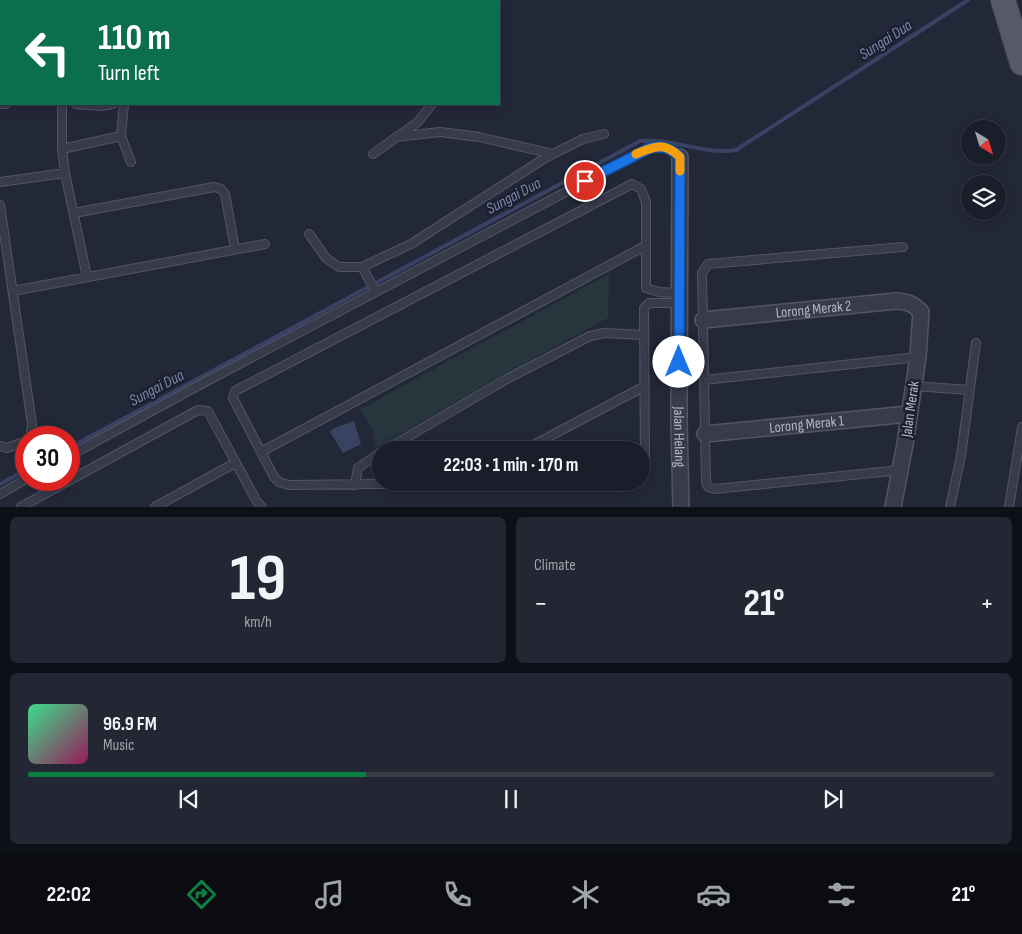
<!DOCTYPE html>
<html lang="en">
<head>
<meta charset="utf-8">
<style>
	:root { --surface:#1a1e2b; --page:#232733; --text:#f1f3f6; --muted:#9fa2a9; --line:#383c47; --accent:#0b8043 }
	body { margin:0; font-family:"Sofia Sans Condensed",sans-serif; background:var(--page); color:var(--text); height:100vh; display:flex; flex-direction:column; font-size:19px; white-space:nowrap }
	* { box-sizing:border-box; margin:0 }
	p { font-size:16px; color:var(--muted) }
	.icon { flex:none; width:28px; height:28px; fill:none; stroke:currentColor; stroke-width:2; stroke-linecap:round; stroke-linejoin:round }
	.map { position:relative; height:507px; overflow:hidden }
	.drawer { display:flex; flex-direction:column; gap:10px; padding:10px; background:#0e1018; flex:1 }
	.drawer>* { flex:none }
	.hud { position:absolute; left:0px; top:0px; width:500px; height:105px; box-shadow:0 2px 12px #0003,0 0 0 1px var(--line); background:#0b6e4f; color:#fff; overflow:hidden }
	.needle { width:32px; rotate:142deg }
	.fabs { position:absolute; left:961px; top:120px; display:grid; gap:10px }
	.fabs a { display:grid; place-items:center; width:45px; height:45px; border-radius:50%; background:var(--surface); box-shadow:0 2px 12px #0003,0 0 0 1px var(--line); font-size:25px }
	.speed { position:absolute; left:15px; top:426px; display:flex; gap:10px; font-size:25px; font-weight:700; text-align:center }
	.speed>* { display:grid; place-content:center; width:65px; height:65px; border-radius:50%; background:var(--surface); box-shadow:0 2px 12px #0003,0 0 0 1px var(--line); line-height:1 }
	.speed .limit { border:8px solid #d22; background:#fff; color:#111 }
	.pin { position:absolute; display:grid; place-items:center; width:42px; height:42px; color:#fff; margin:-21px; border:2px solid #fff; border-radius:50%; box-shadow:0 1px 5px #0007 }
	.me { position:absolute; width:55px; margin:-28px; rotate:0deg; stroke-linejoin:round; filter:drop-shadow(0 0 4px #0008) }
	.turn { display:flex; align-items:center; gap:18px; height:105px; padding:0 15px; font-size:22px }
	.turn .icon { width:65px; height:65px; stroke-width:2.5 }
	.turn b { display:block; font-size:35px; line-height:42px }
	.big { font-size:38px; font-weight:700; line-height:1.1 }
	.drawer .widget { flex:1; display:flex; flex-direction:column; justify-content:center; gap:8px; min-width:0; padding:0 18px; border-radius:8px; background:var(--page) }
	.drawer .dial { align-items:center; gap:0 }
	.dial b { font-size:65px; line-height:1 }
	.song { display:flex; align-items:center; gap:15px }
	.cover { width:60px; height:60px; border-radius:8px; background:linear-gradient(135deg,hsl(150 70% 55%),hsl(330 70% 35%)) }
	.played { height:5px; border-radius:2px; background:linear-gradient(90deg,var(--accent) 35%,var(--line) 35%) }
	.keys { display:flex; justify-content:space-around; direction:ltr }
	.heat { display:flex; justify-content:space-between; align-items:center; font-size:28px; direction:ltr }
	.drawer .tiles { flex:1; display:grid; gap:10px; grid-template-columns:1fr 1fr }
	.widget:last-child { grid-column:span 2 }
	.trip { position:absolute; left:372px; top:441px; width:278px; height:50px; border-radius:25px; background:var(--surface); box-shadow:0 2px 12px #0003,0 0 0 1px var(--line); font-weight:700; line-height:50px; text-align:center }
	.tabs { display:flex; height:80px; justify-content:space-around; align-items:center; background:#0a0c11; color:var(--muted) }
	.tabs .icon { width:35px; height:35px }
	.tabs .current { color:var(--accent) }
	.tabs b { font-size:22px; color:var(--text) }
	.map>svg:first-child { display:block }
</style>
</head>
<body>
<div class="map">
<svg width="1022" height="507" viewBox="0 0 1022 507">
	<rect width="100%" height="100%" fill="#232839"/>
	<path fill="#26363c" d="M609 274 608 318 501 376 374 449C377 437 369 417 359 410Z"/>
	<path fill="#394262" d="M354 421 361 444 343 453 330 432 334 428Z"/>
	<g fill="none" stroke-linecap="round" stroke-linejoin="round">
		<path stroke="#394262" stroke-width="4" d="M69 448 640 141C673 138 704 155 736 150L968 0
			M0 484 26 470"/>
		<g stroke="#525565" stroke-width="10">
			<path id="lane" d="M124 1 129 0
				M410 1V0
				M0 98 1 97
				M0 104H6
				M62 104V149L65 173 87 277
				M76 104 101 106 113 104
				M124 104 121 136 131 162
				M396 137 440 132 479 137 553 154
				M62 149 121 136
				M373 154 418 122 432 104
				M0 182 65 173
				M0 205 32 424 30 438
				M74 213 214 187 221 189 225 194 235 249
				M309 234 326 258 339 267H362L411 244 545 158 583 139 604 134
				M362 267 376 292
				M13 291 265 244
				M704 380 918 357
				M913 386 970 390
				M0 446 7 448 26 441
				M385 450 505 380 590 336 604 333 644 335
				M524 450 645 386
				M261 452 645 246
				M69 456 203 383 638 154C657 146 664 142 680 157
				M900 470 715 489 708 487 706 482 702 273 708 264 903 247
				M641 477 645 468 644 308 649 303H679
				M554 482 289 485 279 482 274 477 233 398 235 391 632 184 641 189 646 202V288L659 292 679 293
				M355 485 358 468 381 452
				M0 494 26 479
				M21 507 198 410 208 411 257 502 262 507
				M155 507 235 463
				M950 507 961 456 976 343
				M1009 507 1022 427"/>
		</g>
		<g stroke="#525565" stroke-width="18">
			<g id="street">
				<path id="s1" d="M680 157 679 422 681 507"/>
				<path id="s2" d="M703 320 896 301C907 301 914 304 921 312L918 357 905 444 893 507"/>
				<path id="s3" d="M705 434 909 414"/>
			</g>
		</g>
		<g stroke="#404453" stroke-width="26">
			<path id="primary" d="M1003 0 1022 63"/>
		</g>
		<use href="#lane" stroke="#373b4a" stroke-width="8"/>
		<use href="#street" stroke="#373b4a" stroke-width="15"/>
		<use href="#primary" stroke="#55596a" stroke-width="24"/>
	</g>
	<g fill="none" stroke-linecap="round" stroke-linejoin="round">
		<g stroke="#114b97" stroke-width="12">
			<path id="route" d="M585 181 650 148C664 145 670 148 680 157L679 362"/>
		</g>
		<use href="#route" stroke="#1a73e8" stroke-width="9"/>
		<path stroke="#f59e0b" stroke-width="9" d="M636 154C656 146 664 142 680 157V171"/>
	</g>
	<g text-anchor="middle" stroke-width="5" stroke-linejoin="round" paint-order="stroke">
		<g font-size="15" fill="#b2b5c6" stroke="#1c202f">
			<text dy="5" stroke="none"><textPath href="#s2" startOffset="111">Lorong Merak 2</textPath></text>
			<text transform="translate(910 409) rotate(-82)" y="5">Jalan Merak</text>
			<text dy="5" stroke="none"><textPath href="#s3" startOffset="102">Lorong Merak 1</textPath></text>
			<text dy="5" stroke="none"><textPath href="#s1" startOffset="280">Jalan Helang</textPath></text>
		</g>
		<g font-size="16" font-style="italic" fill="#7c86ac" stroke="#1c202f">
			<text transform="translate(885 39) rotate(-33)" y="6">Sungai Dua</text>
			<text transform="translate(513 195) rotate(-28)" y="6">Sungai Dua</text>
			<text transform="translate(156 387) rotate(-28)" y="6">Sungai Dua</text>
		</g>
	</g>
</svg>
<div class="fabs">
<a><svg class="needle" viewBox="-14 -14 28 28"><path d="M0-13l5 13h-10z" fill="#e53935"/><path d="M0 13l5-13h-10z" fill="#9fa2a9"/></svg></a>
<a><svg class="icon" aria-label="layers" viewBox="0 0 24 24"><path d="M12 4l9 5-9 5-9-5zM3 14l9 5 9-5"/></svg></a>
</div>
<div class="speed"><div class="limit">30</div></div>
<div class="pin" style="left:585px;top:181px;background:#d93025"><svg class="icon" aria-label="arrive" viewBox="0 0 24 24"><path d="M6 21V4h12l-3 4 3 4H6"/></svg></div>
<svg class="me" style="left:679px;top:362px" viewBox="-20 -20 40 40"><circle r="19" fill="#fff"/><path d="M0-13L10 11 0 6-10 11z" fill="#1a73e8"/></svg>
<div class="trip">22:03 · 1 min · 170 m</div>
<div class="hud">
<div class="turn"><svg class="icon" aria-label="left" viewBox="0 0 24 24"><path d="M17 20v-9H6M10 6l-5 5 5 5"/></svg><div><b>110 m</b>Turn left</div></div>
</div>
</div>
<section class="drawer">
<div class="tiles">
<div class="widget dial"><b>19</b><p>km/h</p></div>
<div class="widget"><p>Climate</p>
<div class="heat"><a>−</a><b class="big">21°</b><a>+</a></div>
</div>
<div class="widget">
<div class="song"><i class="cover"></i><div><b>96.9 FM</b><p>Music</p></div></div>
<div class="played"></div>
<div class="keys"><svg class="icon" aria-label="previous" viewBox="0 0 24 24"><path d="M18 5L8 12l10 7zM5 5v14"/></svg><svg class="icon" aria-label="pause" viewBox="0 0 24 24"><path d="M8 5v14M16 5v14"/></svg><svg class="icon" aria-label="next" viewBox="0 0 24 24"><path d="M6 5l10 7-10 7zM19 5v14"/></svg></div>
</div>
</div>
</section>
<nav class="tabs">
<b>22:02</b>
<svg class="icon current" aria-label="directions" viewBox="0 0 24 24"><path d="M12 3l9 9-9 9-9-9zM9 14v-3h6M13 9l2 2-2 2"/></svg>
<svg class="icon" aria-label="music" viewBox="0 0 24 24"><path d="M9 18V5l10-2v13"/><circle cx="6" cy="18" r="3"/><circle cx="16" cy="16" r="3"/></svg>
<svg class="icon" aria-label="phone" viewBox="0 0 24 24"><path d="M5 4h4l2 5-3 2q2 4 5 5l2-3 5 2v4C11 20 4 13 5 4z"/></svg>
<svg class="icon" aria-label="climate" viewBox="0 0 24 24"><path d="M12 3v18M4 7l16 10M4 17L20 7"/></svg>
<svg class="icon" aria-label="car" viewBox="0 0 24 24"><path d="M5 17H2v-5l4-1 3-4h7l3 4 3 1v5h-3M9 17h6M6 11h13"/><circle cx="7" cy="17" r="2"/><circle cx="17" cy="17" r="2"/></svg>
<svg class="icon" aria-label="filters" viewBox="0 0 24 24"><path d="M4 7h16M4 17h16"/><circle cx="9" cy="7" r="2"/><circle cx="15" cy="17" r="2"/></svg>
<b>21°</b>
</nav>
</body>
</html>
